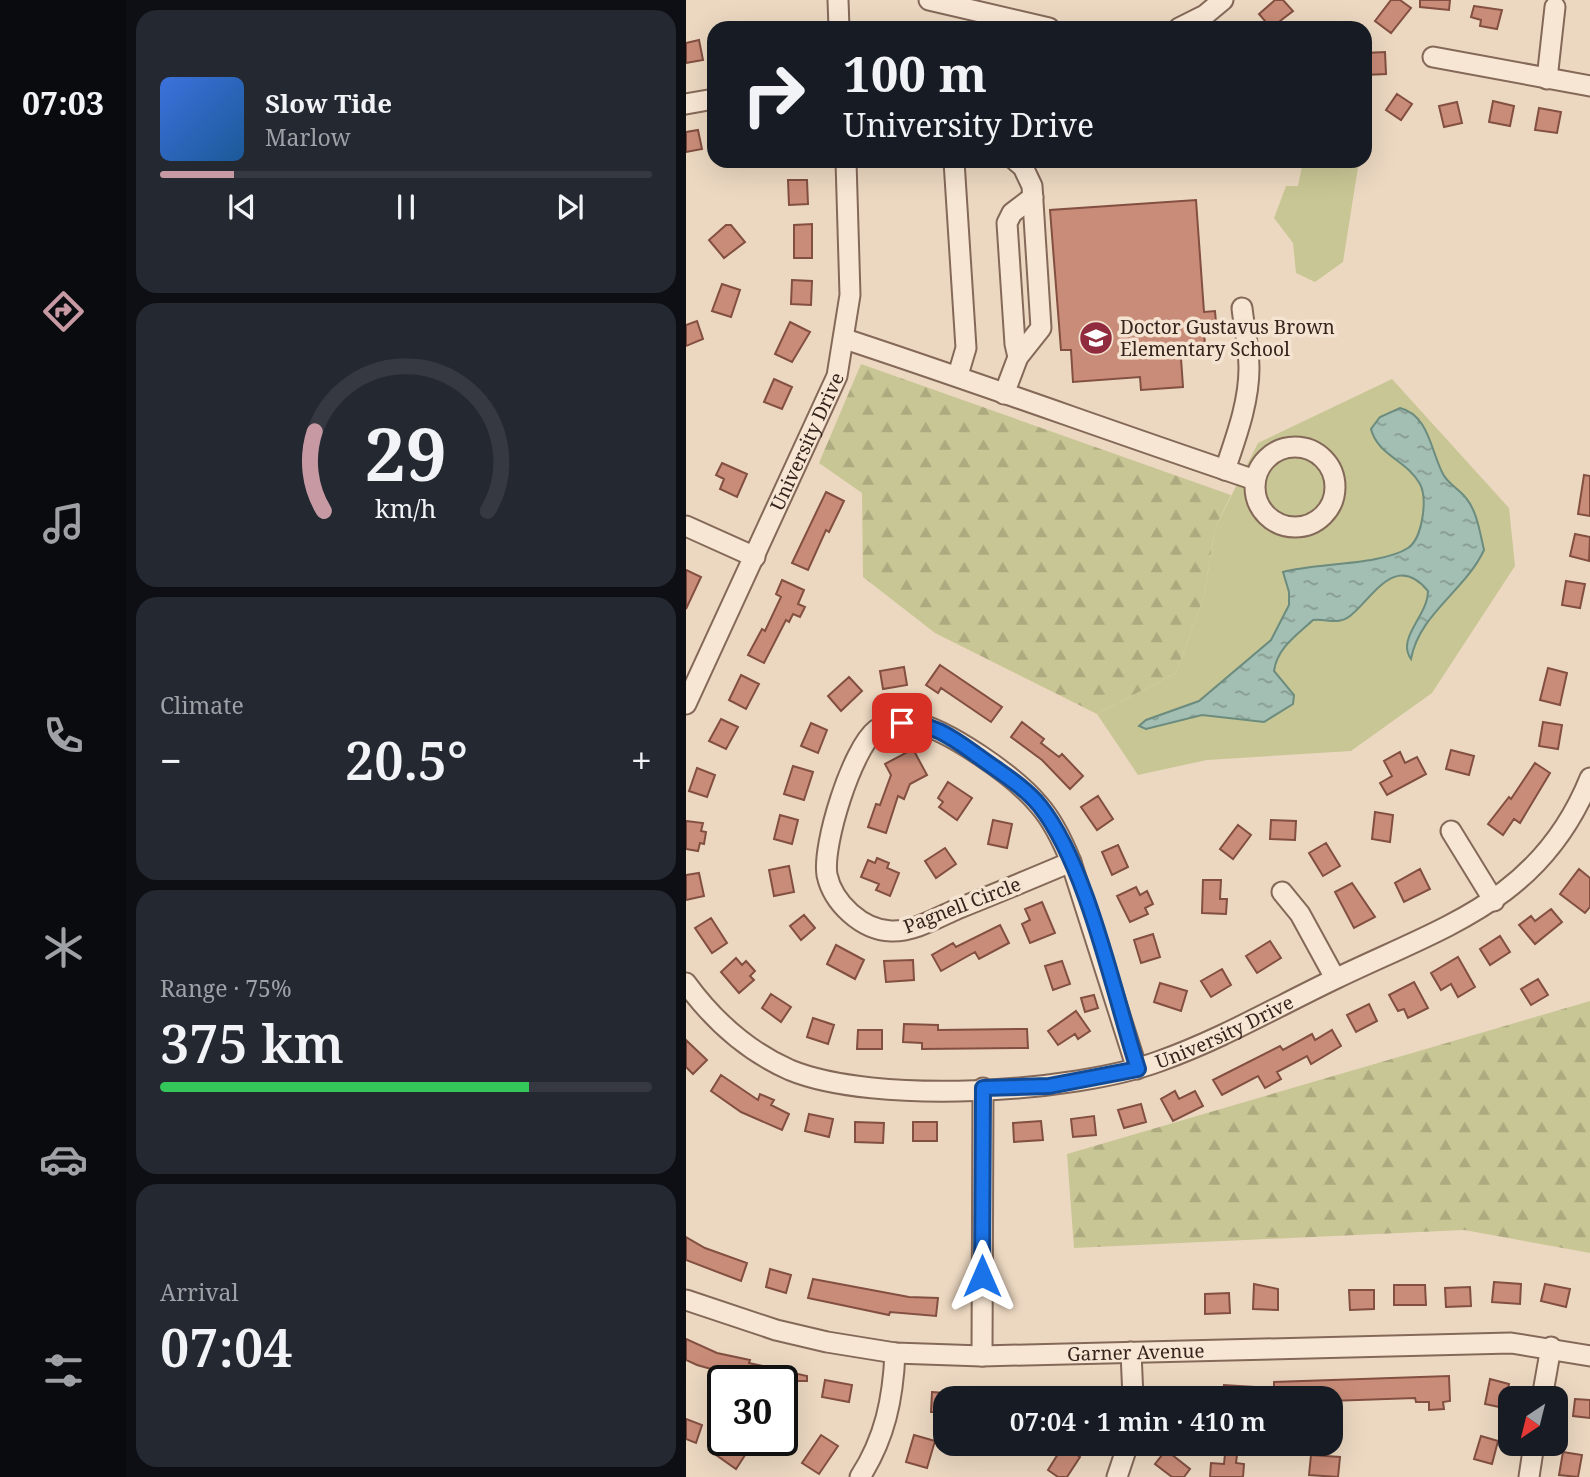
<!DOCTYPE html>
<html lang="en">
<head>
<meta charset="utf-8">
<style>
	:root { --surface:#171b24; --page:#242831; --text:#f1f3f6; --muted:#9ea1a6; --line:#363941; --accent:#c699a3 }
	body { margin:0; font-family:"Noto Serif",serif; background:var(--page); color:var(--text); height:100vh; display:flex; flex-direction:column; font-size:26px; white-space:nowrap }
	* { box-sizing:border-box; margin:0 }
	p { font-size:23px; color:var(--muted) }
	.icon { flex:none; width:38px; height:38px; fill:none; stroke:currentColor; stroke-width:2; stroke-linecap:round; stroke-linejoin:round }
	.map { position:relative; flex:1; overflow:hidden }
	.drawer { display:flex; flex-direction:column; gap:10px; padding:10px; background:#0d0f14; width:560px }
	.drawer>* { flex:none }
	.hud { position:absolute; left:21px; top:21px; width:665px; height:147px; border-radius:21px; box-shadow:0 7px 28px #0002; background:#171b24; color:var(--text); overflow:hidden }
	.needle { width:46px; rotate:215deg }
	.fabs { position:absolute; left:812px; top:1386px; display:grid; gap:14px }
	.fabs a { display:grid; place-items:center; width:70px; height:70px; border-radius:14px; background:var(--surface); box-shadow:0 7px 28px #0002; font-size:35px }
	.speed { position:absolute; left:21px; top:1365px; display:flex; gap:14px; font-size:35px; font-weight:700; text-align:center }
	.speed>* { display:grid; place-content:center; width:91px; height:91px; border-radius:50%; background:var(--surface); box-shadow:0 7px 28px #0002; line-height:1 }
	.speed .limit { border:4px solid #111; border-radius:10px; background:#fff; color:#111 }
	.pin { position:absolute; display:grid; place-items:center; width:60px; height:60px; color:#fff; margin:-30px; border-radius:14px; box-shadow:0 4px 10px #0006 }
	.me { position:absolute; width:77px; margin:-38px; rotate:0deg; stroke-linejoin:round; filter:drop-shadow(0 0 5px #0008) }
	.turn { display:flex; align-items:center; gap:24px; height:147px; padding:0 21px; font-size:32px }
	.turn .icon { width:91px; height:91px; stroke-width:2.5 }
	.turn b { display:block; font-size:49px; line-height:60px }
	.big { font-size:52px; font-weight:600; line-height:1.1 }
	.drawer .card { flex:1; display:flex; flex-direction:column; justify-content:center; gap:10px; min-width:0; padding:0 24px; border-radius:21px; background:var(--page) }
	.drawer .dial { align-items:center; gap:0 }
	.dial svg { height:182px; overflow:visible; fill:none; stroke:var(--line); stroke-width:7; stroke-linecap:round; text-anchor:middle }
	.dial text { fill:var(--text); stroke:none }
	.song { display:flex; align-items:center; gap:21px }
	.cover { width:84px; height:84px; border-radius:10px; background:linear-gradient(135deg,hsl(220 70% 55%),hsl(210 70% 35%)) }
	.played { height:7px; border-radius:4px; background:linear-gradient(90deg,var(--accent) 15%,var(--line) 15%) }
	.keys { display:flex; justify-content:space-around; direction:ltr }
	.heat { display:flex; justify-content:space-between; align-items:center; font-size:38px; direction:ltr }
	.charge { height:10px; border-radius:5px; background:linear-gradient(90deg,#34c759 75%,var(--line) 0) }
	.trip { position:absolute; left:247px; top:1386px; width:410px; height:70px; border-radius:21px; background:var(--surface); box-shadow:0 7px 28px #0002; font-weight:600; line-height:70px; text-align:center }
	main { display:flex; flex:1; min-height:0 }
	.tabs { display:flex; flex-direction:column; width:126px; justify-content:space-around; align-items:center; background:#090b0e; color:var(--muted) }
	.tabs .icon { width:49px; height:49px }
	.tabs .current { color:var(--accent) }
	.tabs b { font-size:32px; color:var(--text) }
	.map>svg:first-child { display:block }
</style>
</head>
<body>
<main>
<nav class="tabs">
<b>07:03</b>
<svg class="icon current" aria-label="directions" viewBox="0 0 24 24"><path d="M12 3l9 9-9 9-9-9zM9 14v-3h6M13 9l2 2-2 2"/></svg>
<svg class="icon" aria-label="music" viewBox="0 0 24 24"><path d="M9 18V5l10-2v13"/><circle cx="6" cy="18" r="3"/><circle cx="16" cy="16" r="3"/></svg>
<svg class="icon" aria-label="phone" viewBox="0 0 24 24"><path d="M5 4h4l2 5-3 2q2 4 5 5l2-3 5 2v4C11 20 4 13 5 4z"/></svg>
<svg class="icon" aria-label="climate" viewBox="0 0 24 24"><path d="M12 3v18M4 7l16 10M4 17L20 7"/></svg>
<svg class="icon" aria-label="car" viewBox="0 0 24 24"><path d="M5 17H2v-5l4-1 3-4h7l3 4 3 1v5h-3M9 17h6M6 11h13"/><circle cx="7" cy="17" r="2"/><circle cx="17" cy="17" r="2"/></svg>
<svg class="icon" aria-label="filters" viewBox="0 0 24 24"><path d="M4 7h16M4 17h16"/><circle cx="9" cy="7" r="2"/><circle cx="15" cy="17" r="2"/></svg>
</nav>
<section class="drawer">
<div class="card">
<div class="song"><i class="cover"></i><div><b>Slow Tide</b><p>Marlow</p></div></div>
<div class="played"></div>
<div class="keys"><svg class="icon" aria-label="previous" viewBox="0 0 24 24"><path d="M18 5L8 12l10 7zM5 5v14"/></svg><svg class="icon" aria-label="pause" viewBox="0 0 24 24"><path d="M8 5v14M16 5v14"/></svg><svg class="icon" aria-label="next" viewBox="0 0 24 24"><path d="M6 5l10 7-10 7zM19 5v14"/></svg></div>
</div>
<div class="card dial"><svg viewBox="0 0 100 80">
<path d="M14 69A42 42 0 1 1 86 69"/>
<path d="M14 69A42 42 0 0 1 10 34" stroke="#c699a3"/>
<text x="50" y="56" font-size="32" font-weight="700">29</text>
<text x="50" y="72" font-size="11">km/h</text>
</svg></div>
<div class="card"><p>Climate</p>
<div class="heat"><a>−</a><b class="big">20.5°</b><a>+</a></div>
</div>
<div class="card"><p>Range · 75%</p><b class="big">375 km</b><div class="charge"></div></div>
<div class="card"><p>Arrival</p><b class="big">07:04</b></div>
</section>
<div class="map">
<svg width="904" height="1477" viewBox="0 0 904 1477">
	<defs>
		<pattern id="forest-firs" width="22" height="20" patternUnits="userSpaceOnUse" patternTransform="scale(1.75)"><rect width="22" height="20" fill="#c9c695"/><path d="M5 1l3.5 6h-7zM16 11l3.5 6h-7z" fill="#adaa80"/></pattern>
		<pattern id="water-ripples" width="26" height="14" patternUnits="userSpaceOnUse" patternTransform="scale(1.75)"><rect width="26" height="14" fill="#a3beb2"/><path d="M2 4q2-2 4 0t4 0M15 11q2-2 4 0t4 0" fill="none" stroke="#869a90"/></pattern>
	</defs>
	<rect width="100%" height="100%" fill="#ecd8c1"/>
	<path fill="url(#forest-firs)" d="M175 364 545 495 529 528 518 596 490 673 411 714 249 633 177 577 176 493 133 463Z
		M904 1001V1253L778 1230 388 1248 381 1154Z"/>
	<path fill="#c9c695" d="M617 161H673L657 262 629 282 610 273 607 243 588 218 600 186H612Z
		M706 379 823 508 829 566 746 693 665 751 521 760 452 775 411 714 490 673 518 596 529 528 572 443Z"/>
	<path fill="url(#water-ripples)" stroke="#6b8c7e" stroke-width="2" d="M714 408C743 415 745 452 757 474 762 484 773 489 780 498 791 511 794 533 798 550 779 591 733 614 725 659 710 638 742 616 742 591 709 551 686 599 664 616 651 626 640 618 627 620 611 635 591 648 588 671L608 695 607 704 578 722 516 715 460 729 453 726 460 720 513 701 585 640 603 605V592L597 572C630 563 696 565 722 548 731 542 734 530 736 520 738 509 739 494 734 484 721 460 692 456 685 429L694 417Z"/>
	<path fill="#c98c78" stroke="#824f40" stroke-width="2" d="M589 0H597L607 11 585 28 573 14Z
		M705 0H714L725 8 705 33 689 21Z
		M734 0H764L763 10 734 7Z
		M788 6 816 10 811 29 794 26 795 20 785 17Z
		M13 40 17 60 0 63V43Z
		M699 52 700 74 679 75V53Z
		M711 94 726 104 715 120 700 110Z
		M807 101 828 106 824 126 803 122Z
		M771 102 776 123 758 127 753 106Z
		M853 108 875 112 871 133 849 130Z
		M12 130 16 149 0 152V132Z
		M102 180H121L122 204 103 205Z
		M510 200 518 312 529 311 531 334 518 335 519 343 494 344 497 387 455 390 454 377 387 382 385 350H375L364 210Z
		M126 224V258H108V225Z
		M40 225H45L59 242 38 258 23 240Z
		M106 280 126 281 125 305 105 304Z
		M36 284 54 290 45 317 26 311Z
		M11 321 17 339 0 346V325Z
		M104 322 124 332 106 362 89 354Z
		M88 379 106 387 96 409 78 402Z
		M36 463 61 474 51 497 34 489 38 479 30 475Z
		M898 475 904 476V516L892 514Z
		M140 492 158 501 143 532 140 530 122 570 106 563Z
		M889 534 904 537 903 561 884 556Z
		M0 570 15 577 0 609Z
		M96 580 118 590 112 604 119 607 114 617 107 614 103 622 100 620 78 663 62 655 76 629 79 631 95 597 90 594Z
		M880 581 899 584 894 608 876 605Z
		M254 665 316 707 305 722 255 688 252 693 240 685Z
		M218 667 221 685 197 689 194 671Z
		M862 668 881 673 874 705 854 700Z
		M55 675 73 684 60 709 43 700Z
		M163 677 176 691 155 711 142 696Z
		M35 719 52 727 40 749 23 741Z
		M336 722 358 739 355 743 373 757 376 754 397 776 384 789 356 760 325 737Z
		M857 722 876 725 872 749 853 746Z
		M125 723 141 730 132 753 115 746Z
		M227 749 241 775 224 784 218 799 212 796 200 833 182 827 190 804 194 805 205 775 199 764Z
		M765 750 788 756 783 775 760 769Z
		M714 752 719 763 731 757 740 774 701 795 694 783 706 776 698 761Z
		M849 763 864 773 834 823 828 819 817 835 802 824 823 797 825 799Z
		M107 766 127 772 118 800 98 794Z
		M11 768 29 775 21 797 3 791Z
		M262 782 286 798 271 820 253 807 257 802 252 798Z
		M412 796 427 819 411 830 395 807Z
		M689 812 707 815 704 842 686 839Z
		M94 815 112 820 106 844 88 839Z
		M307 820 326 824 321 848 302 844Z
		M585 820 610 821 609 840 584 839Z
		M0 821 17 823 15 831 20 832 18 844 14 843 12 851 0 849Z
		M552 825 565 835 547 859 534 849Z
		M640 843 654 866 637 876 623 853Z
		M432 845 442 867 426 875 416 852Z
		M259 848 270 864 250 878 239 861Z
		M191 858 203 863 201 868 213 873 204 896 190 890 193 884 175 877 182 860 189 863Z
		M103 866 108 892 88 896 83 870Z
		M734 869 744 889 718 902 709 883Z
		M893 869 904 878V907L899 913 874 894Z
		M13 873 18 896 0 900V875Z
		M517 880H535L534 899H541L540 914 516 913Z
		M666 883 689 917 668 928 649 892Z
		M450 887 454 895 461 891 467 904 459 908 462 914 444 922 431 896Z
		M356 902 369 933 344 943 336 924 344 920 339 909Z
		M865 909 876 922 849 944 833 925 845 916 849 921Z
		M118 915 129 928 115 940 104 926Z
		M25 918 41 943 26 953 9 928Z
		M314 925 323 943 293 959 289 952 255 971 246 955 267 943 270 947Z
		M467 934 474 957 455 963 448 940Z
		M814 936 824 952 804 965 794 949Z
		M584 941 595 958 571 973 560 956Z
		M150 945 178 960 169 979 141 964Z
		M772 957 789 987 772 997 765 984 755 990 745 973Z
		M50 958 56 965 60 961 69 971 64 976 68 980 53 993 35 972Z
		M227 960 228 980 200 982 198 961Z
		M376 961 384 984 367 990 359 966Z
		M536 969 545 985 525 997 515 981Z
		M852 979 862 995 845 1005 835 989Z
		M728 982 742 1008 722 1018 718 1009 712 1011 703 995Z
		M474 983 501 991 495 1011 468 1002Z
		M85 994 105 1007 95 1022 76 1008Z
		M408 995 412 1008 399 1012 395 998Z
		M683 1004 691 1021 670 1032 661 1015Z
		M390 1011 404 1031 392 1039 389 1034 372 1045 362 1031Z
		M127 1018 148 1025 142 1044 121 1037Z
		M218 1024 252 1025V1030L341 1029 342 1048 236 1049V1043L217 1042Z
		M172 1030H196V1049H171Z
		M646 1030 655 1046 625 1064 621 1056 591 1072 595 1079 579 1088 572 1076 536 1095 527 1080 594 1046 597 1050 626 1034 629 1040Z
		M0 1040 21 1060 7 1074 0 1067Z
		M35 1075 72 1100 74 1094 88 1100 85 1105 103 1114 96 1130 55 1112 25 1091Z
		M489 1091 493 1099 509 1091 517 1106 487 1121 475 1099Z
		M455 1104 460 1122 438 1128 432 1110Z
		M123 1114 147 1119 143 1137 119 1131Z
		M408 1116 410 1135 387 1137 385 1119Z
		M355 1121 357 1140 328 1142 327 1123Z
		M169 1122 198 1123 197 1143 169 1142Z
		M227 1122H251V1141H227Z
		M0 1237 19 1248 61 1263 55 1281 0 1260Z
		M84 1269 105 1275 100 1293 80 1287Z
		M127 1279 223 1297 252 1298 250 1316 204 1312 203 1315 122 1298Z
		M808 1282 835 1284 834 1304 806 1302Z
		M568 1284 592 1289V1310L567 1309Z
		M859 1284 884 1289 880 1307 855 1301Z
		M708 1285H739L740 1305H708Z
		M784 1287 785 1306 760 1307 759 1288Z
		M663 1290H688V1309L664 1310Z
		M543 1293 544 1313 519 1314V1294Z
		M0 1339 31 1353 64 1360 63 1363 121 1376V1381H109L107 1387 96 1384V1381H68L11 1365 0 1360Z
		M763 1376 764 1401 757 1402 758 1409 743 1410V1402H730L729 1398 644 1401V1398H537L538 1385 588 1388V1382Z
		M804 1379 823 1384 818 1408 799 1404Z
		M139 1380 166 1385 163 1402 136 1397Z
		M246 1392 259 1393V1412H245Z
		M889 1399 904 1400V1418L887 1416Z
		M0 1419 16 1425 10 1443 0 1439Z
		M135 1435 152 1446 133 1474 116 1463Z
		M228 1435 249 1441 241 1468 220 1462Z
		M795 1436 812 1441 806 1464 788 1459Z
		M30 1440H45L61 1452 50 1469 23 1450Z
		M377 1446 394 1457 381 1477H372L362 1470Z
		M480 1450 504 1469 498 1477H486L469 1464Z
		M877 1452 896 1455 892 1477 873 1475Z
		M539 1454 551 1455 550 1463 558 1464 557 1477H524L525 1463 538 1464Z
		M625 1455 654 1457 652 1477 623 1475Z"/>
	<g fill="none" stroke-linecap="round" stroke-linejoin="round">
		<g stroke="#846959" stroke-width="23">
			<g id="minor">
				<path d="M152 0 153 28"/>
				<path d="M243 0 363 28"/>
				<path d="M493 28 519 15 537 0"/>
				<path d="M747 57 904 86"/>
				<path d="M861 79 869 7"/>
				<path d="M0 104 28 99"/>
				<path d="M268 161 280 348 272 375"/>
				<path d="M159 339C296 384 432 434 569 480"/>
				<path d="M332 357 329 344 321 223 326 213 347 197"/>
				<path d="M318 394 332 357 355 328 346 186 337 167 330 161"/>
				<circle cx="609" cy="487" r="40"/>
				<path d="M539 470C550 437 563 403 563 368 563 348 558 327 556 308"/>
				<path d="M0 526 69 557"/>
				<path id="s1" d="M0 704 151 376 164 295 160 161"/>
				<path d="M226 722C262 729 329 776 353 805 367 821 377 842 385 862 347 878 309 894 271 909 251 918 227 932 205 931 176 930 147 903 141 875 136 845 166 749 190 730 201 722 213 723 226 722Z"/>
				<path d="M765 831 808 901"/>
				<path d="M385 862 451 1069"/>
				<path d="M596 892 614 914 649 978"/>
				<path id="s2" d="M0 983C27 1020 61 1051 104 1070 189 1105 388 1093 474 1061 536 1039 592 1006 651 978 759 926 855 900 904 778"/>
				<path id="s3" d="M0 1300 90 1330 141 1342 209 1353 296 1356 825 1343 904 1356"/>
				<path d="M445 1352 447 1398"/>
				<path d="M296 1356 297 1088"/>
				<path d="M856 1398 865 1347"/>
				<path d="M174 1477C199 1438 207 1399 209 1353"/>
				<path d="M431 1477 442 1444"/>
				<path d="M843 1477 848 1444"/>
			</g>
		</g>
		<use href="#minor" stroke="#f7e6d3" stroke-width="19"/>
	</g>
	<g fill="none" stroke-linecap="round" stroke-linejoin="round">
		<g stroke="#114b97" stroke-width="18">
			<path id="route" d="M216 723C246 722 268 739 292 756 312 771 338 786 354 806 401 865 428 994 452 1069L363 1086 297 1088 296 1276"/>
		</g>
		<use href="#route" stroke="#1a73e8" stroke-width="12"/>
	</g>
	<defs>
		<g id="school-disc" transform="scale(1.75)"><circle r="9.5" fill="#912c3e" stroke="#f4e3d0"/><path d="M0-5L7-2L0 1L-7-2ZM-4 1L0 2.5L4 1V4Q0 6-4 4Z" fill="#fff"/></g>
	</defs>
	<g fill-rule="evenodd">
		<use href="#school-disc" x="410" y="338"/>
	</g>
	<g text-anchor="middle" stroke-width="7" stroke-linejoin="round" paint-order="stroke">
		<g font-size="19" fill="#35241d" stroke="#f4e3d0" text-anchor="start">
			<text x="434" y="334">Doctor Gustavus Brown<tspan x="434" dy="22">Elementary School</tspan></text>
		</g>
		<g font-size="19" fill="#35241d" stroke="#f4e3d0">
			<text dy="7" stroke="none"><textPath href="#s1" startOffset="289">University Drive</textPath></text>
			<text transform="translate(276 905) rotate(-21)" y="7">Pagnell Circle</text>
			<text dy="7" stroke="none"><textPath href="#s2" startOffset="583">University Drive</textPath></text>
			<text dy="7" stroke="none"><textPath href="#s3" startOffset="457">Garner Avenue</textPath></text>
		</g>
	</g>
</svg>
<div class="fabs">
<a><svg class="needle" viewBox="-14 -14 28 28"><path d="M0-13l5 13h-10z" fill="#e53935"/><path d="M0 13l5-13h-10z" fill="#9ea1a6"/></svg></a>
</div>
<div class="speed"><div class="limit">30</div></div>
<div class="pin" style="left:216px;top:723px;background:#d93025"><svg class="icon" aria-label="arrive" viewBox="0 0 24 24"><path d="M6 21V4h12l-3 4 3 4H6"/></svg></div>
<svg class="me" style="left:296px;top:1276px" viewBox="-20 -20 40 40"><path d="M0-17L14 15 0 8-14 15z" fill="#1a73e8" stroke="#fff" stroke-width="4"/></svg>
<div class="trip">07:04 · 1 min · 410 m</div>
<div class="hud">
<div class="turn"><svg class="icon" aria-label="right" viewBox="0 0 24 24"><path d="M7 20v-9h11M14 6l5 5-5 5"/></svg><div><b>100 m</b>University Drive</div></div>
</div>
</div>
</main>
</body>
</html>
